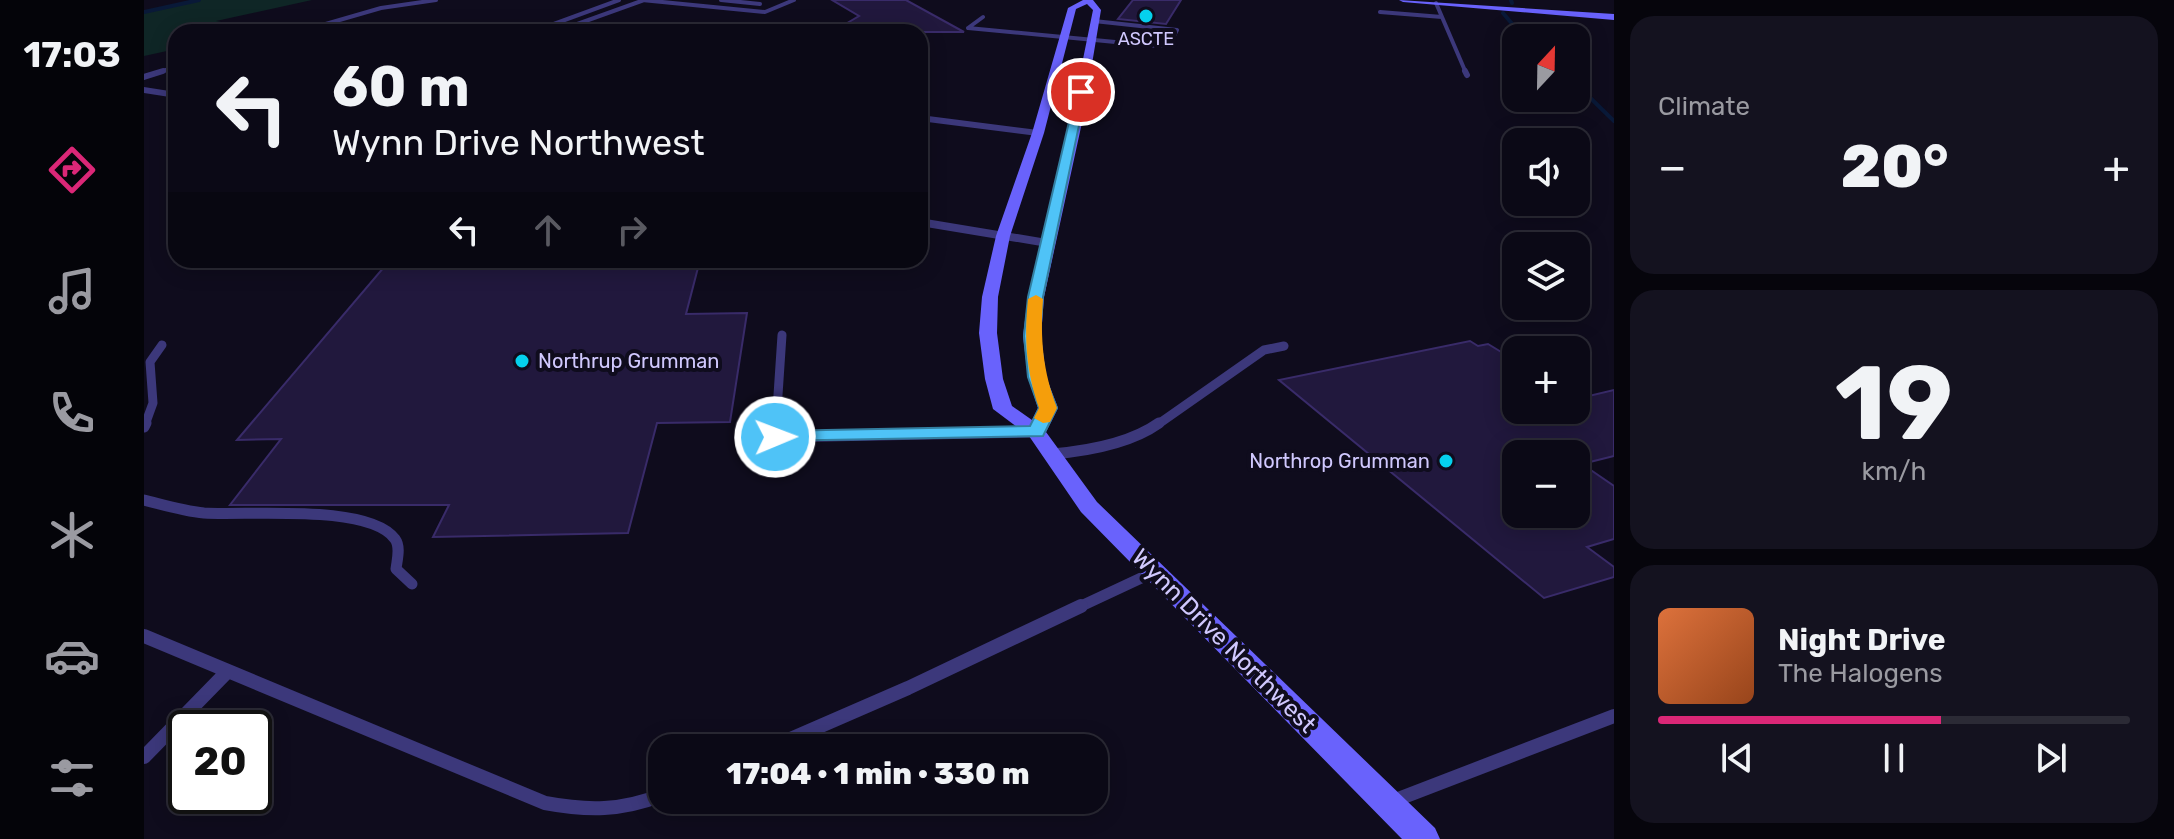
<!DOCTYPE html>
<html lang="en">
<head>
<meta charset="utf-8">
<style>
	:root { --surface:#0b0916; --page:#14121f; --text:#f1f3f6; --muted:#9a9aa1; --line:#2b2a35; --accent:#db2777 }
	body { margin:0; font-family:Rubik,sans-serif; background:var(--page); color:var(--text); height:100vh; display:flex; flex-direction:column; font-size:30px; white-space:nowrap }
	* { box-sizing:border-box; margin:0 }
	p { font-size:26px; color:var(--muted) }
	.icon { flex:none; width:44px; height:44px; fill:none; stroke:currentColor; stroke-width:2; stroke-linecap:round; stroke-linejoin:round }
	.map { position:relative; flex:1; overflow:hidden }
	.side { display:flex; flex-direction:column; gap:16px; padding:16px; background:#06050c; width:560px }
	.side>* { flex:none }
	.guide { position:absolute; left:24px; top:24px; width:760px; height:244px; border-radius:24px; box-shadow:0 4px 20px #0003,0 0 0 2px var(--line); background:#0b0916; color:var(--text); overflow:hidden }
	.needle { width:52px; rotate:22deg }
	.buttons { position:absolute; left:1358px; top:24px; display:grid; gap:16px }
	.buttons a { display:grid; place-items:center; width:88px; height:88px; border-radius:16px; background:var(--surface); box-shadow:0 4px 20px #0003,0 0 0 2px var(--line); font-size:40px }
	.speed { position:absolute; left:24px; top:710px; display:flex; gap:16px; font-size:40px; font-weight:700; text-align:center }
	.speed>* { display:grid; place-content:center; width:104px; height:104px; border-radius:50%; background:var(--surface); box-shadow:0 4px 20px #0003,0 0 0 2px var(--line); line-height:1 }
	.speed .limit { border:4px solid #111; border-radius:12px; background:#fff; color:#111 }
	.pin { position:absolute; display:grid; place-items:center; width:68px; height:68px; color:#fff; margin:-34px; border:4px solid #fff; border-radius:50%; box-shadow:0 2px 8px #0007 }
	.me { position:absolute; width:88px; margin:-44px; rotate:89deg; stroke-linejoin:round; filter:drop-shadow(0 0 6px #0008) }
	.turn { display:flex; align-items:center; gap:28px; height:168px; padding:0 32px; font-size:36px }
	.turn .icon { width:104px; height:104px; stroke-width:2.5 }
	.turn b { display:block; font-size:56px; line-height:68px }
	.lanes { display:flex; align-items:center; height:76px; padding:0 32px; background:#0003; justify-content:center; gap:40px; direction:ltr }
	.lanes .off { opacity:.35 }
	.big { font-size:60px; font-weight:800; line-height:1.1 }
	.side .tile { flex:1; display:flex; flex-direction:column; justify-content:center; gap:12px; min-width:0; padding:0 28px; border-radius:24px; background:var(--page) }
	.side .dial { align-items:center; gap:0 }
	.dial b { font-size:104px; line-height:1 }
	.song { display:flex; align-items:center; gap:24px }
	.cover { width:96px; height:96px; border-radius:12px; background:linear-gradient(135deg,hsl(20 70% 55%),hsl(20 70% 35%)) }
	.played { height:8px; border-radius:4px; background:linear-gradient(90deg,var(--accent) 60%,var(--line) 60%) }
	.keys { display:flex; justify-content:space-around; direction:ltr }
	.heat { display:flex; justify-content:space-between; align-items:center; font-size:44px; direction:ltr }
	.trip { position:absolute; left:504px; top:734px; width:460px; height:80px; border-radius:24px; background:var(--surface); box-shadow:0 4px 20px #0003,0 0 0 2px var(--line); font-weight:800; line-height:80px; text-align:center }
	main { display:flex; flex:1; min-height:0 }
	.tab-bar { display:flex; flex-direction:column; width:144px; justify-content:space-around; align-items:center; background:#040409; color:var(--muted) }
	.tab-bar .icon { width:56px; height:56px }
	.tab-bar .active { color:var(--accent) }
	.tab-bar b { font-size:36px; color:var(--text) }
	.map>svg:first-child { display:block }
</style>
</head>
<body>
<main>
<nav class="tab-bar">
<b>17:03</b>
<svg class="icon active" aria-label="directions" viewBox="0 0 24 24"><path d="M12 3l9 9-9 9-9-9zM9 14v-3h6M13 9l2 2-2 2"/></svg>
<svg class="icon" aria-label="music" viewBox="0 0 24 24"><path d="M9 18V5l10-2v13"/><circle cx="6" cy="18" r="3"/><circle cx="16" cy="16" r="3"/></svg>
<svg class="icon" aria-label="phone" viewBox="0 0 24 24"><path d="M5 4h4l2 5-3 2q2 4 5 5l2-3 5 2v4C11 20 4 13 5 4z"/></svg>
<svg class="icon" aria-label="climate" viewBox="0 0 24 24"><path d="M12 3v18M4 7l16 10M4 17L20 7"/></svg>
<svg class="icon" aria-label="car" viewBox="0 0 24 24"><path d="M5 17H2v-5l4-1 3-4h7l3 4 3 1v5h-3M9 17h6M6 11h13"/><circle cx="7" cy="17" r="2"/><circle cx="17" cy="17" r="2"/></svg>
<svg class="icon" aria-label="filters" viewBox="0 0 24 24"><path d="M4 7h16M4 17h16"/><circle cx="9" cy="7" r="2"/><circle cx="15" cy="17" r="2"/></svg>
</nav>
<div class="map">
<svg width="1470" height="839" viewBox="0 0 1470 839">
	<rect width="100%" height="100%" fill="#0f0c1d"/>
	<path fill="#0f2626" d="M48 0H168L72 21 93 25 98 32H32V49L0 56V11Z"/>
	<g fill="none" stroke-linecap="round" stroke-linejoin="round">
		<path stroke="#091938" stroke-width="4" d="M1367 0 1368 3
			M0 12 55 0
			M1359 13 1380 38
			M1432 84 1470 121"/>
	</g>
	<path fill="#21183d" stroke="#392b69" stroke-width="2" fill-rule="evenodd" d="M688 0H762L820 32H688L715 16Z
		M989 0H1037L1022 24 974 19Z
		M246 260H556L542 314 603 313 586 422 513 423 484 533 289 537 305 505H86L137 439 93 440Z
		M1326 341 1334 346 1344 344 1372 361V410H1432V399L1470 390V456L1438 464 1470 486V539L1443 547 1470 567V577L1400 598 1135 380ZM1372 454H1432V514H1372Z"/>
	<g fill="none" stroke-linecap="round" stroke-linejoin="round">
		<path stroke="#3c387b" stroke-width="4" d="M498 0 621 12 650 0
			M577 0 616 4
			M1292 3 1322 73
			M1236 12 1298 17
			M824 28 1013 46 1025 45 1033 30 950 21
			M824 28 839 17
			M154 32 237 8 292 0
			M388 32 475 0
			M411 32 500 0
			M12 73 32 67"/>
		<path stroke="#3c387b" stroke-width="6" d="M1321 71 1323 75
			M0 77 19 71
			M776 118 894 133"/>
		<path stroke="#3c387b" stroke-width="9" d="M1 425 9 403 6 362 18 345
			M632 425 638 335
			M1013 425 1120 350 1140 346"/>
		<path stroke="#3c387b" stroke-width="11" d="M632 423 631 437 891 432
			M0 427 2 423
			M908 454C943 451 987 443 1015 423
			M0 500C20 505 40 511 60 513 101 516 225 503 251 539 257 547 253 560 252 569L268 584
			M933 608 1010 572"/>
		<path stroke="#3c387b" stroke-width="14" d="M0 636 401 803C444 811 477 811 518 795
			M626 748 764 688 937 606
			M0 757 82 673
			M1249 801 1470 716"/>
		<path fill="#3c387b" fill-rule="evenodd" d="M0 87 32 92V98L0 93Z
			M776 218 903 239 910 243 903 247 776 226Z"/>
		<path fill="#6962fc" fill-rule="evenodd" d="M939 0H949L957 10 939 118 900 297 897 336 902 377 914 408 902 432 953 502 1291 828 1296 839H1258L937 512 885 436 849 409 841 379 835 333 838 297 852 236 888 133 924 8ZM943 4 949 10 927 118 884 297 879 336 884 377 894 408 888 420 868 406 859 379 853 333 854 297 866 236 900 133 932 9Z
			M1255 0 1470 14V20L1259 2Z"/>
	</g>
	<path fill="#4fc3f7" stroke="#337fa1" stroke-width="2" d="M937 89 942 92 899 297 896 336 901 377 913 408 899 436 625 441 622 437 631 431 886 426 895 408 884 377 880 336 884 297 932 92Z"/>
	<path fill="#f59e0b" d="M892 295 899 299C896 339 899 371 913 408L906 422 899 423 890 418 895 408C882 370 880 339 884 299Z"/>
	<g fill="#05d0ed" stroke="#0f0c1d" stroke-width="3">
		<circle cx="1002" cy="16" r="8"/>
		<circle cx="378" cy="361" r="8"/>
		<circle cx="1302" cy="461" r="8"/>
	</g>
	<g text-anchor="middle" stroke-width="8" stroke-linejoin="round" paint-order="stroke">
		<g font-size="18" fill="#d0c8fe" stroke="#0f0c1d">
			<text x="1002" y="45">ASCTE</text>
		</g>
		<g font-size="20" fill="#d0c8fe" stroke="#0f0c1d" text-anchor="start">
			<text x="394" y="368">Northrup Grumman</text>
			<text x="1286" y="468" text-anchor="end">Northrop Grumman</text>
		</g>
		<g font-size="24" fill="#d0c8fe" stroke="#0f0c1d">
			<text transform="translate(1080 641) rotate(45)" y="8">Wynn Drive Northwest</text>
		</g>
	</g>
</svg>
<div class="buttons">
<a><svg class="needle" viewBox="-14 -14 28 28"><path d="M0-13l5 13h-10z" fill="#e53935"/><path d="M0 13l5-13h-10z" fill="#9a9aa1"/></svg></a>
<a><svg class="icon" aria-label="sound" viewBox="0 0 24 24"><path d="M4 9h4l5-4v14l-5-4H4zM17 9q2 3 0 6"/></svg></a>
<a><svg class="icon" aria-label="layers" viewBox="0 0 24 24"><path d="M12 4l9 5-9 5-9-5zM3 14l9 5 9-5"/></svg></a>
<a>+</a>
<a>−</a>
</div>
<div class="speed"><div class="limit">20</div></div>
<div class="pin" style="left:937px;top:92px;background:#d93025"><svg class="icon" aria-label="arrive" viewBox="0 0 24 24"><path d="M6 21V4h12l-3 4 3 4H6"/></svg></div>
<svg class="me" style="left:631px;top:437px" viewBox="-20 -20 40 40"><circle r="17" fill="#4fc3f7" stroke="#fff" stroke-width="3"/><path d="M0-11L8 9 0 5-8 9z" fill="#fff"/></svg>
<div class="trip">17:04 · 1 min · 330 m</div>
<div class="guide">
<div class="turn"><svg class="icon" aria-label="left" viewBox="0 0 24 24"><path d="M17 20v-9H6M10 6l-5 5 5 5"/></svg><div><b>60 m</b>Wynn Drive Northwest</div></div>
<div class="lanes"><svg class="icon" aria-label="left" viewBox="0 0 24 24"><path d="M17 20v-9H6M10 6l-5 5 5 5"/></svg><svg class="icon off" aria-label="ahead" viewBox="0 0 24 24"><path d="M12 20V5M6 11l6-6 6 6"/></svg><svg class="icon off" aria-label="right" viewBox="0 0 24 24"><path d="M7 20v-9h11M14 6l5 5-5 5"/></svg></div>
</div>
</div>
<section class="side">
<div class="tile"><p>Climate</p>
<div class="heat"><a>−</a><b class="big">20°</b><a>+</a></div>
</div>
<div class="tile dial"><b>19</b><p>km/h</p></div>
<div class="tile">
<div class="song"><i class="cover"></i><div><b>Night Drive</b><p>The Halogens</p></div></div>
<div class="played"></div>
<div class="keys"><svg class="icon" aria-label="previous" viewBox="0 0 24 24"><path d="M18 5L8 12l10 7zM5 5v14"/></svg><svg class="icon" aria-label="pause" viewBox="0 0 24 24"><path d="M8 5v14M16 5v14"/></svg><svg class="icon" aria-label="next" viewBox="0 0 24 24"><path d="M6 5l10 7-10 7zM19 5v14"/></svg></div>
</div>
</section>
</main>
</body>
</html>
